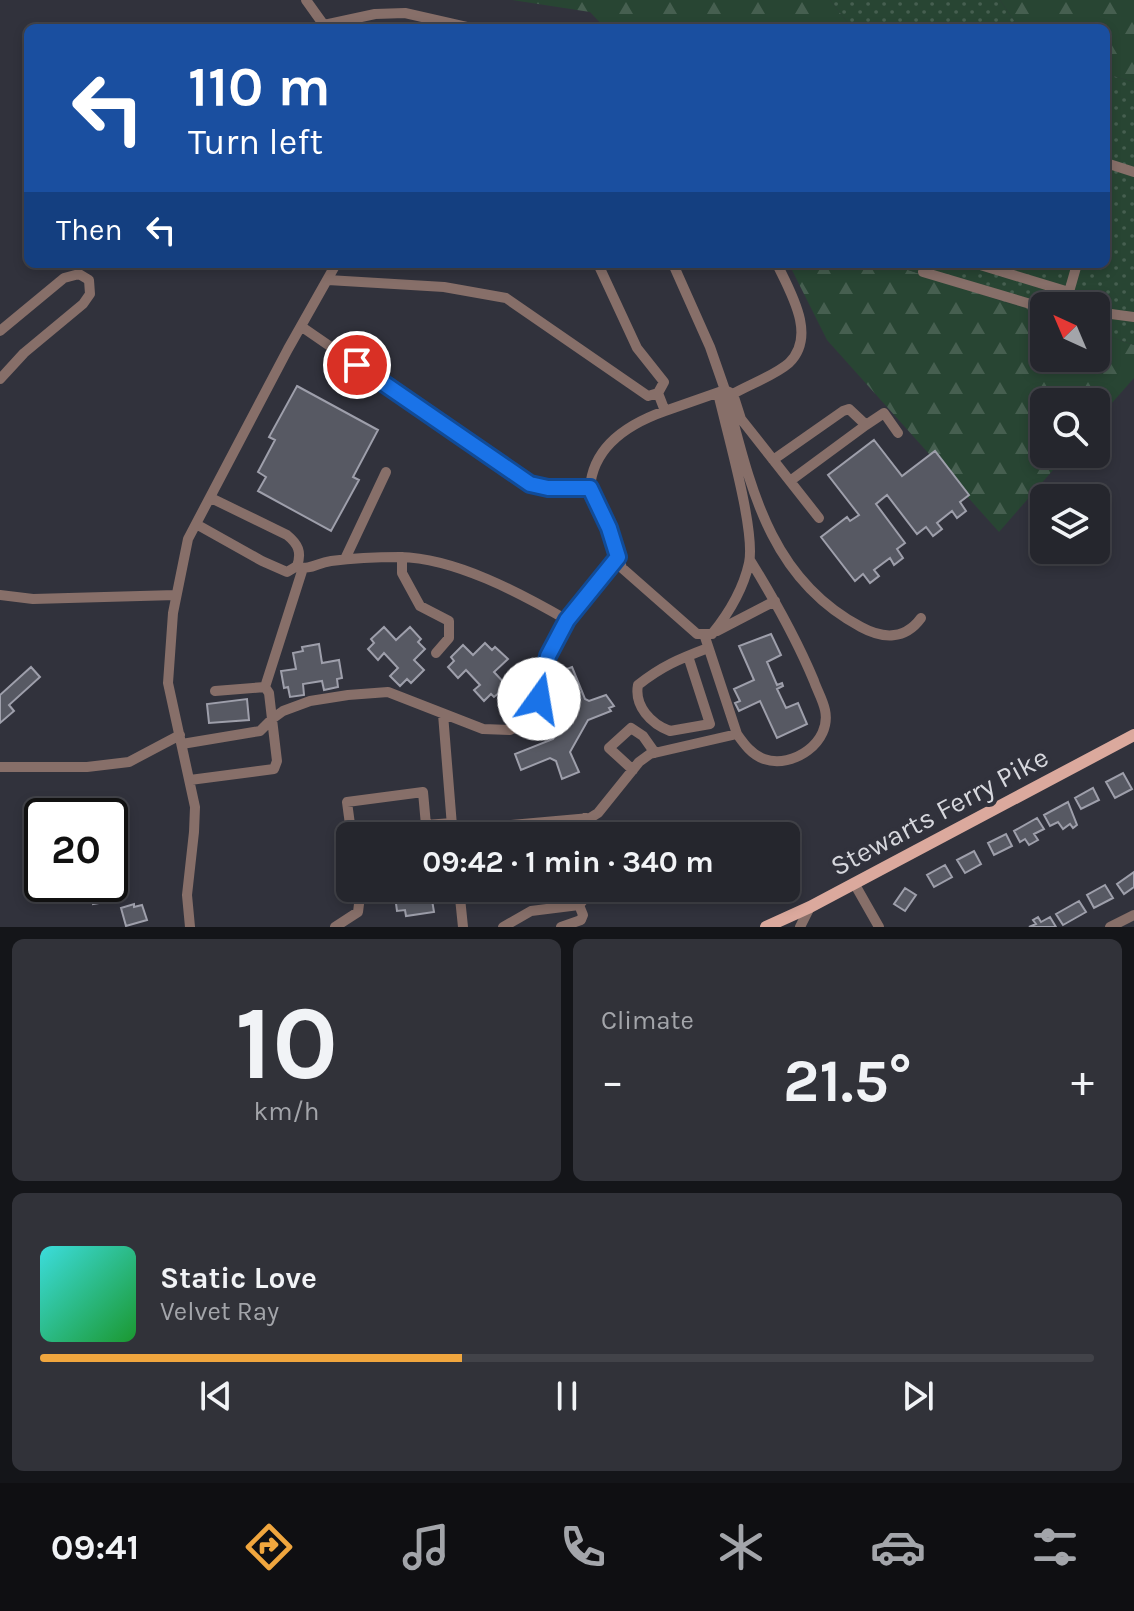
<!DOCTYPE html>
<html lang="en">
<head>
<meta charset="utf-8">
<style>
	:root { --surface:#25262d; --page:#313239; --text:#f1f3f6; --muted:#a3a5aa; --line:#424349; --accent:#f0a63e }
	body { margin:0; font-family:Karla,sans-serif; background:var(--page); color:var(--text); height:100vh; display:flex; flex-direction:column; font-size:30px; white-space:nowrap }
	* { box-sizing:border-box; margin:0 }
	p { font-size:26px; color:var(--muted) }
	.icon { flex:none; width:44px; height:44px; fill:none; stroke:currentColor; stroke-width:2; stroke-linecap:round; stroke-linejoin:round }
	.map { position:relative; height:927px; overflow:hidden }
	.side { display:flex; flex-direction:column; gap:12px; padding:12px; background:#141519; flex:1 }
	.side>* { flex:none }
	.banner { position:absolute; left:24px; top:24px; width:1086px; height:244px; border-radius:12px; box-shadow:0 4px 12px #0003,0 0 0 2px var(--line); background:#1a4fa0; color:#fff; overflow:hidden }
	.needle { width:52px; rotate:316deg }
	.buttons { position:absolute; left:1030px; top:292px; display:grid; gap:16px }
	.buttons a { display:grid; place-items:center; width:80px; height:80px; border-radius:12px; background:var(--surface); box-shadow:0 4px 12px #0003,0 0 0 2px var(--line); font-size:40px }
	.speed { position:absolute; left:24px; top:798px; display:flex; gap:16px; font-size:40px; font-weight:700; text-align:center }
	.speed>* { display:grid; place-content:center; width:104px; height:104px; border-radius:50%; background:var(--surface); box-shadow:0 4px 12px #0003,0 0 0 2px var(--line); line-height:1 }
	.speed .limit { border:4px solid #111; border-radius:12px; background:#fff; color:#111 }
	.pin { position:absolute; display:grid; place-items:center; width:68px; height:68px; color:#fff; margin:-34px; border:4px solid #fff; border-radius:50%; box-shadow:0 2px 8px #0007 }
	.me { position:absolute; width:88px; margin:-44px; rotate:13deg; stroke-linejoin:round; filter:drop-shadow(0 0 6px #0008) }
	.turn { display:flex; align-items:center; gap:28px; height:168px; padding:0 32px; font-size:36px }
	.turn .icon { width:104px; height:104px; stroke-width:2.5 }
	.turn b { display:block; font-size:56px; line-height:68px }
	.then { display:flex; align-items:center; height:76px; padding:0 32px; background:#0003; gap:16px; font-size:30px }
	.big { font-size:60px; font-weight:700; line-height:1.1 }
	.side .tile { flex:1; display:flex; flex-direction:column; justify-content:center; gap:12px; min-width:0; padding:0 28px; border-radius:12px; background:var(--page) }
	.side .dial { align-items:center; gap:0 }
	.dial b { font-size:104px; line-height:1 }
	.song { display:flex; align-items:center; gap:24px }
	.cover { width:96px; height:96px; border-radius:12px; background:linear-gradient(135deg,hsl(180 70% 55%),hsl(130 70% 35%)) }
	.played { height:8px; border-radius:4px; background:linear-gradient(90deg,var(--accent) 40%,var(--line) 40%) }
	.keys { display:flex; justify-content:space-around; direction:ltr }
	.heat { display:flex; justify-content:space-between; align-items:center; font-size:44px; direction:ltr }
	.side .tiles { flex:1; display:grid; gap:12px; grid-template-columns:1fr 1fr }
	.tile:last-child { grid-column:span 2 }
	.trip { position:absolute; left:336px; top:822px; width:464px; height:80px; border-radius:12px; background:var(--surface); box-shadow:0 4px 12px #0003,0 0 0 2px var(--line); font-weight:700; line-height:80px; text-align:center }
	.tabs { display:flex; height:128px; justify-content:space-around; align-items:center; background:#0f0f12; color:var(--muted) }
	.tabs .icon { width:56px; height:56px }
	.tabs .on { color:var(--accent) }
	.tabs b { font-size:36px; color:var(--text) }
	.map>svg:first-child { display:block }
</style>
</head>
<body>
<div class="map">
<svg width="1134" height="927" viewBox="0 0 1134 927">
	<defs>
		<pattern id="forest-firs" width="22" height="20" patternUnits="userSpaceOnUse" patternTransform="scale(2)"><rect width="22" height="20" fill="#284533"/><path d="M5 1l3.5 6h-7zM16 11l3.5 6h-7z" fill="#465f50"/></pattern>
		<pattern id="park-dots" width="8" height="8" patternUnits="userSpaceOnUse" patternTransform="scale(2)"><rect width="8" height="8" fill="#284533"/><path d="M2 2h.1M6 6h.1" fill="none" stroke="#465f50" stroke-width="1.8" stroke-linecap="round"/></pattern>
	</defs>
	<rect width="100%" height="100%" fill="#31323c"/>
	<path fill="url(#forest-firs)" d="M512 0H830L852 28H605L590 12Z
		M1000 0H1134V82L1106 74V28H1019Z
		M789 264H890L1044 315V358H1096V332L1134 345V378L1096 421V402H1044V454H1067L999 532 827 340Z"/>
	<path fill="url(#park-dots)" d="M830 0H1000L1019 28H852Z
		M1106 74 1134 82V345L1096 332V306H1044V315L890 264H1106Z"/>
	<path fill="#575963" stroke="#9e9fab" stroke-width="2" d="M297 386 378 430 353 477 359 480 331 531 258 491 266 477 258 472 275 440 269 437Z
		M874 440 902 476 935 451 969 495 960 502 966 511 957 518 952 511 937 523 942 529 933 536 926 527 917 534 887 495 876 504 905 543 897 549 903 558 894 565 890 558 874 570 879 576 870 583 863 574 855 581 821 537 847 517 850 521 859 515 828 475Z
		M384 627 396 640 410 627 421 639 418 642 425 649 414 660 424 670 411 683 407 679 400 686 390 676 398 668 384 653 378 660 368 649 374 643 371 639Z
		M771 634 781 655 767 662 777 685 782 683 783 686 777 689 786 708 798 703 807 724 777 738 760 701 739 711 735 703 740 701 734 689 754 680 739 646Z
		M485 643 492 650 495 647 508 659 494 672 507 686 494 697 491 694 484 701 474 690 480 685 466 670 458 678 448 667 454 661 451 657 463 645 473 655Z
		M319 644 322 663 339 660 342 678 337 679 338 687 324 690 322 681 303 684 304 695 290 697 288 687 284 688 281 671 296 669 293 653 303 651 302 647Z
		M31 667 40 677 9 705 14 711 0 723V695Z
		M572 667 585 699 589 701 606 695 614 706 609 708 611 711 588 720 570 752 579 772 562 779 556 761 550 758 521 770 515 754 553 739 570 708 556 673Z
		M247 699 249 720 209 723 207 704Z
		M1123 773 1132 789 1115 798 1106 782Z
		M1093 788 1099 800 1081 809 1075 798Z
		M1068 802 1077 825 1073 828 1070 824 1063 829 1058 822 1050 826 1044 815Z
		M1037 818 1044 829 1034 834 1038 840 1029 845 1025 839 1020 842 1014 831Z
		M560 828 561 836H541L540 831Z
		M1006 834 1012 846 994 855 988 843Z
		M974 851 981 864 965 873 957 860Z
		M945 865 952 877 934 887 927 875Z
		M1134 872V887L1124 894 1117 884Z
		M1105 885 1113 898 1094 908 1087 895Z
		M371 888H430L434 912 406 916 405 910 397 911 395 896 372 899Z
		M509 888H571V891L511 901Z
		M905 888 916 895 905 911 894 904Z
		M103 892 105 902 93 904 91 894Z
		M1079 901 1086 912 1063 925 1056 914Z
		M134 904V907L142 905 147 920 126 926 121 908Z
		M1038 917 1041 922 1050 917 1056 927H1029L1036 924 1033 920Z"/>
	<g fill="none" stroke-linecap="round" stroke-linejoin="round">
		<path stroke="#876f69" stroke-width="10" d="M306 0 326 28
			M324 25 375 14 405 13 471 28
			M1106 163 1134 172
			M598 264 637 348 664 382 658 393 665 411 725 390C750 484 768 578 861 627 883 639 905 640 921 618
			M673 264 710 347 725 390 733 394C750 384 774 376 789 363 817 336 791 293 777 264
			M977 264 1069 292
			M923 272 1044 308
			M328 280 444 287 506 298 648 396 658 393
			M1065 306 1077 264
			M1096 312 1134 317
			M302 327 530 484 548 488H590C593 446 628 424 665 411
			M0 331 64 278 79 274 89 280 90 294 83 304 24 353 0 379
			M733 394 741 419 819 518
			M866 425 884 413 898 433
			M773 460 843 411 849 409 866 425 790 481
			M590 488 609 528 622 568 697 634H712C729 613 743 590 749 563 756 531 726 429 718 393
			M196 524 262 561 287 572 297 566C302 552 298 544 287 535L211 498
			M402 557V573L420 606 449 621V638L436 653
			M345 559 386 472
			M296 567C312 570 316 563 331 561 354 558 377 557 400 557 455 558 520 593 567 620L618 557
			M0 595 33 599 176 595
			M717 631 775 601
			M704 634 737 734C744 744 752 755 764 759 793 769 832 742 825 710 823 700 817 690 814 681 796 638 774 599 750 560
			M688 656 710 724 670 731C651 724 634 706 638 685 662 666 679 659 708 648
			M265 687 303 568
			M443 714 452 826
			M182 744 260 731 272 719 269 693 265 687 215 691
			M0 767H87L129 762 180 735
			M633 770 609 748 631 728 643 736 655 753
			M190 780 274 769 277 761 272 719 283 711 310 701 348 695 388 692 483 729 510 730 533 715 544 683 548 656 567 620
			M585 818 589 836
			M426 825 351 832 347 802 423 792 426 825 452 823
			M453 830 590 818 598 813 639 762 650 754 737 734
			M854 883 879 927
			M459 888 463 927
			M579 905 594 888
			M190 927 187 895 194 832 195 807 168 683 173 613 188 539 288 349 336 264
			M335 927 358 912 361 888
			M503 927 531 911 579 905 583 915 581 920 561 927
			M800 927 810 907
			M1110 927 1134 915"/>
		<path stroke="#dba99d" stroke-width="12" d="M766 927 810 907 1134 735"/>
	</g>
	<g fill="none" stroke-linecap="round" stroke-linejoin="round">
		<g stroke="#114b97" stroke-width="20">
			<path id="route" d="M357 365 530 484 548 488H590L609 528 618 557 567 620 548 656 539 699"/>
		</g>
		<use href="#route" stroke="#1a73e8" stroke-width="14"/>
	</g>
	<g text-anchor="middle" stroke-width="8" stroke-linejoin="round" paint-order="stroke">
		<g font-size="28" fill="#d6d7dd" stroke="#31323c">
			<text transform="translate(939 811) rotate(-28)" y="10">Stewarts Ferry Pike</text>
		</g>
	</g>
</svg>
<div class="buttons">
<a><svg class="needle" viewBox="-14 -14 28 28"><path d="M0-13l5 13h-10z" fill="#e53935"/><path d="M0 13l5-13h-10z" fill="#a3a5aa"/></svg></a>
<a><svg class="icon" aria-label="search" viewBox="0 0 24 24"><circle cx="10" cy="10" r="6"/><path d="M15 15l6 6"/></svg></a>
<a><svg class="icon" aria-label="layers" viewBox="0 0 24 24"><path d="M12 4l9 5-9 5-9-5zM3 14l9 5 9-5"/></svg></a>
</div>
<div class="speed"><div class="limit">20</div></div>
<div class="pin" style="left:357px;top:365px;background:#d93025"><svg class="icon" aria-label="arrive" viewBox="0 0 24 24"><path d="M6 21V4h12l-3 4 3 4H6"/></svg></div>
<svg class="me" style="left:539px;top:699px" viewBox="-20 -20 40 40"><circle r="19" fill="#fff"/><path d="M0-13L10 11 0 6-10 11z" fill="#1a73e8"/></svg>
<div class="trip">09:42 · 1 min · 340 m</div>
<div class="banner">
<div class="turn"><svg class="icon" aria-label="left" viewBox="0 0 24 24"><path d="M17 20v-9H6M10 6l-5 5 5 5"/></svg><div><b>110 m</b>Turn left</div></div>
<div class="then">Then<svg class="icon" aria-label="left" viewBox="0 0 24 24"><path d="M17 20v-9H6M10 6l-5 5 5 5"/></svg></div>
</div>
</div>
<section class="side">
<div class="tiles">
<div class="tile dial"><b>10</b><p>km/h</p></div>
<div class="tile"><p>Climate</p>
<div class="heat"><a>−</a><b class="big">21.5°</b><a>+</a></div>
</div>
<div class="tile">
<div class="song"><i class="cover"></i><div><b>Static Love</b><p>Velvet Ray</p></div></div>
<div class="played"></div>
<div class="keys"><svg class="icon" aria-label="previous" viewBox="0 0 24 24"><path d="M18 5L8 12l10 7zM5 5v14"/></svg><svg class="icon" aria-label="pause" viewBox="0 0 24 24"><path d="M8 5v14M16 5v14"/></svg><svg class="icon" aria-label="next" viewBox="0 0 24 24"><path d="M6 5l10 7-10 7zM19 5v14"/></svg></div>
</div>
</div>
</section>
<nav class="tabs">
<b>09:41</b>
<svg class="icon on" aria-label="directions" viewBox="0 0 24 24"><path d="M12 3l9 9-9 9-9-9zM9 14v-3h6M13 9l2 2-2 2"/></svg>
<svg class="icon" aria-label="music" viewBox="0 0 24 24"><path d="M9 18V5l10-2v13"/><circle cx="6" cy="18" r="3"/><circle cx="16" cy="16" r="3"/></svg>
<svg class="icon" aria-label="phone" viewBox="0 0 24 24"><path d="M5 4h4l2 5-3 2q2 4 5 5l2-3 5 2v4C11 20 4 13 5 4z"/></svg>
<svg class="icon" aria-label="climate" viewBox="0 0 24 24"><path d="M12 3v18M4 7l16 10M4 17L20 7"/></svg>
<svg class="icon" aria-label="car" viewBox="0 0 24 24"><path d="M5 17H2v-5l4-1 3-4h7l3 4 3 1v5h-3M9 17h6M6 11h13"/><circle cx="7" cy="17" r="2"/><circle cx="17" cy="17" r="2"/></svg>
<svg class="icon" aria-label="filters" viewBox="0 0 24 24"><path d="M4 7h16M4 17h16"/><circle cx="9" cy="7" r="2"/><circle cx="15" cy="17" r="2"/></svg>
</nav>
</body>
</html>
